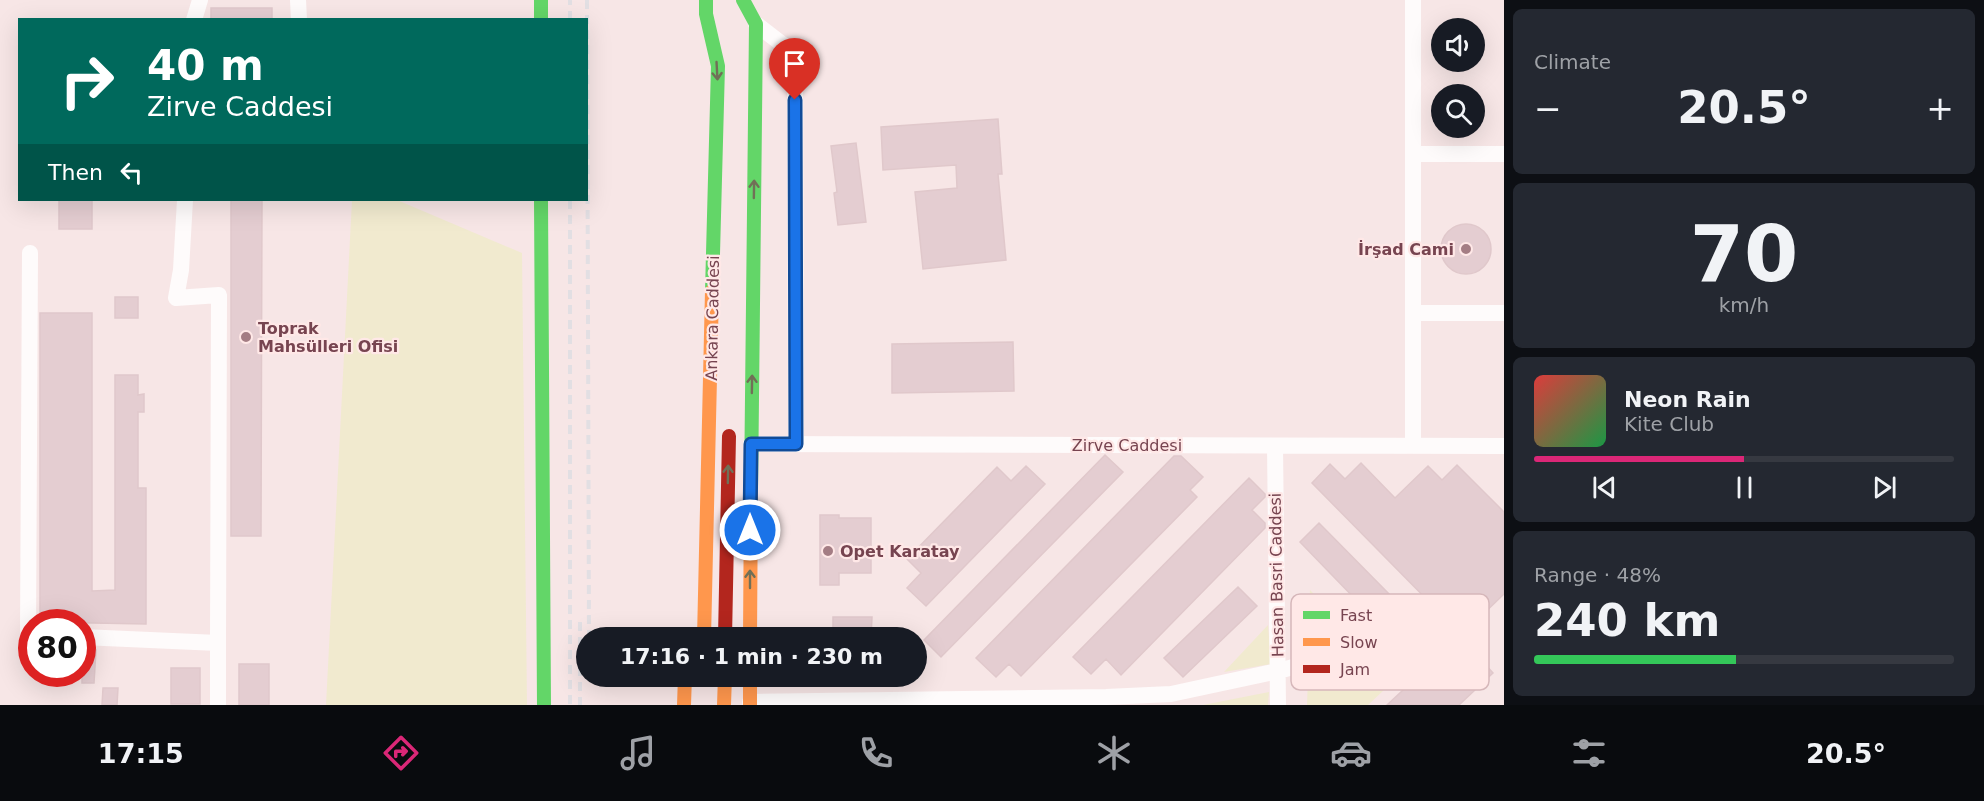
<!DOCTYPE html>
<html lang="en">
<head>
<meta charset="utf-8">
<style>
	:root { --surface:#171b24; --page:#242831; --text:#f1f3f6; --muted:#9ea1a6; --line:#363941; --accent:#db2777 }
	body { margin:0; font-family:"DejaVu Sans",sans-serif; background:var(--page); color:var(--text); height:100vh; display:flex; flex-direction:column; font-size:22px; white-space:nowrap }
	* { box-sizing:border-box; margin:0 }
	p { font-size:20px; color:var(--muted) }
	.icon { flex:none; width:33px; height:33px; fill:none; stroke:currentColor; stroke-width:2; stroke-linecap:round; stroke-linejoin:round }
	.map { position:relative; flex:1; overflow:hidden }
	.details { display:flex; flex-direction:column; gap:9px; padding:9px; background:#0d0f14; width:480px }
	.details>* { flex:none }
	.hud { position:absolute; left:18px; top:18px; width:570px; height:183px; border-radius:0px; box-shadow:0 6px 24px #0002; background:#00695c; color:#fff; overflow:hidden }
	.buttons { position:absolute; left:1431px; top:18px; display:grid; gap:12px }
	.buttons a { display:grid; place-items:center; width:54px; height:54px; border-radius:50%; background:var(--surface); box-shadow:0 6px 24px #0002; font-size:30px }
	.speed { position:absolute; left:18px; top:609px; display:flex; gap:12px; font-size:30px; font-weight:700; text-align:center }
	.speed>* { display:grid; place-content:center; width:78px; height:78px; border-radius:50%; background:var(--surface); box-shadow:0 6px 24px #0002; line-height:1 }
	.speed .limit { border:9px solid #d22; background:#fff; color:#111 }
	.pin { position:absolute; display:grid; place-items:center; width:51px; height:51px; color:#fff; margin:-62px -26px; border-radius:50% 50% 50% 0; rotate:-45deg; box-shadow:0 0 6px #0007 }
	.pin .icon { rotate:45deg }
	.me { position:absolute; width:66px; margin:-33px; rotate:0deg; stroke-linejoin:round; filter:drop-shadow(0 0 4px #0008) }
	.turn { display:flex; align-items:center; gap:21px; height:126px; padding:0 30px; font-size:27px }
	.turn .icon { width:78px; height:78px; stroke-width:2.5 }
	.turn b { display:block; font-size:42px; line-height:51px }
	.then { display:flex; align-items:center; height:57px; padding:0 30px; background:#0003; gap:12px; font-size:22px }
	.big { font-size:45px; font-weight:800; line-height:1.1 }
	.details .card { flex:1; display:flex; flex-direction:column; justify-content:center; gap:9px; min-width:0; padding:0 21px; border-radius:9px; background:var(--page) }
	.details .dial { align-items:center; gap:0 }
	.dial b { font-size:78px; line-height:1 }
	.song { display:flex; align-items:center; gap:18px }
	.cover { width:72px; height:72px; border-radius:9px; background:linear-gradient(135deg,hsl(0 70% 55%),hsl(140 70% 35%)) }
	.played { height:6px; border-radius:3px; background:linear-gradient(90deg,var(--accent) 50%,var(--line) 50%) }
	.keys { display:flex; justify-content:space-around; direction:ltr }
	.heat { display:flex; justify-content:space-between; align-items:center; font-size:33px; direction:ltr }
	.charge { height:9px; border-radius:4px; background:linear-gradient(90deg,#34c759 48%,var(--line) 0) }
	.trip { position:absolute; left:576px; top:627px; width:351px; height:60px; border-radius:30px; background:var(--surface); box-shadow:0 6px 24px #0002; font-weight:800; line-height:60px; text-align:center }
	.menu { display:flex; height:96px; justify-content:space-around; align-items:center; background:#090b0e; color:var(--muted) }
	.menu .icon { width:42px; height:42px }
	.menu .selected { color:var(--accent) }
	.menu b { font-size:27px; color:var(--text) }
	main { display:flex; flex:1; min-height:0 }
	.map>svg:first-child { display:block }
</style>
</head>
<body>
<main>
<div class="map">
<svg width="1504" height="705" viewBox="0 0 1504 705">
	<rect width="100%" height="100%" fill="#f7e6e6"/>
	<path fill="#f1eacf" d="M352 200H397L522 253 527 705H326Z
		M1310 590 1363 644 1306 654Z
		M1268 625 1271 664 1224 672Z
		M1416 660 1368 705H1307L1308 678Z
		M1269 692 1268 705H1203Z"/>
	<path fill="#e4cdd1" stroke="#e0c8cb" stroke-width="1.5" d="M211 8H272V20H211Z
		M998 119 1002 174H998L1006 260 923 269 915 192 957 188 956 165 883 170 881 127Z
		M856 143 866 222 838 225 834 193 837 192 831 146Z
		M59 200H92V229H59Z
		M231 200H262L261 536H231Z
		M1441 249a25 25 0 1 1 50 0a25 25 0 1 1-50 0Z
		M115 297H138V318H115Z
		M40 313H92V591L115 590V375H138V395L144 394V412H138V488H146V624L40 622Z
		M1013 342 1014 391 892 393V344Z
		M1105 455 1123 472 941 657 924 640Z
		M1174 456H1181L1203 477 1190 490 1197 497 1021 676 1009 664 996 677 976 658Z
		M1361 463 1395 498 1428 466 1442 480 1457 465 1504 512V594L1476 621 1460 605 1446 619 1312 483 1330 464 1345 479Z
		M1026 466 1045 484 926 606 907 588 921 573 907 559 997 467 1011 481Z
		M1249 478 1265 494V497L1252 510 1265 523V528L1121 675 1106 659 1091 674 1073 657Z
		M820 515H839V518H871V573H839V585H820Z
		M1319 523 1394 599 1390 603 1406 619 1390 635 1300 542Z
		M1238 587 1257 606 1183 677 1164 658Z
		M833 617H872L871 638H833Z
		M82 650H96L94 683H82Z
		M1446 650 1460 665 1474 652 1493 673 1459 705H1387Z
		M239 664H269V705H239Z
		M171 668H200V704H171Z
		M103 688H118L117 705H102Z"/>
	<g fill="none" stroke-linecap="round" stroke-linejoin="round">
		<path stroke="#fefbfb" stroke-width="16" d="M298 0 299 20
			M1413 0V446
			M194 20 200 0
			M756 24 795 54 796 444
			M1413 154H1504
			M185 200 181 270 176 298 219 295 218 643
			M30 253 28 635H32
			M1413 313H1504
			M751 444 1504 446
			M1275 446 1278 705
			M82 637 218 643V705
			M750 702 1106 697 1171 694 1278 671 1376 645"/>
		<path stroke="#63d668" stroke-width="14" d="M541 0V20
			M706 0V14L718 66 712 291
			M743 0 756 24 751 491
			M541 200 544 705"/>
		<path stroke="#ff974d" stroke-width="14" d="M704 638 712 291
			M750 638 751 491
			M750 676V705
			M684 705 685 676
			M724 705 725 676"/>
		<path stroke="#b3261e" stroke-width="14" d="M725 638 729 436"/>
		<path stroke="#e2dfe3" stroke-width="4" stroke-dasharray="9 6" stroke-linecap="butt" d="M587 0 589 638
			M570 20V0
			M570 200V705
			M580 622V705"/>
	</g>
	<defs><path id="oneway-shaft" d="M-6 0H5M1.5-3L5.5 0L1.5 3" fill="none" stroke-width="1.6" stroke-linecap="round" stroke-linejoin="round" transform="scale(1.5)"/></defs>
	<g stroke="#717057">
		<use href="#oneway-shaft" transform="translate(717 71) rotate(87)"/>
		<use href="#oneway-shaft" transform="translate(754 189) rotate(-89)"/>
		<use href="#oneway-shaft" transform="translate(752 384) rotate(-89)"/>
		<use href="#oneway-shaft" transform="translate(728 474) rotate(-89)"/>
		<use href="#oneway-shaft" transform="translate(750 579) rotate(-90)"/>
	</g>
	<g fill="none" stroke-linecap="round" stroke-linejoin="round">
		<g stroke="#114b97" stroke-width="15">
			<path id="route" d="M750 530 751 444H796L795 100"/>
		</g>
		<use href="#route" stroke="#1a73e8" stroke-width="10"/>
	</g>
	<g fill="#a47d84" stroke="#ffe8e7" stroke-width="2">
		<circle cx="1466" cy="249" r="6"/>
		<circle cx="246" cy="337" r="6"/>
		<circle cx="828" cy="551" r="6"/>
	</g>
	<g text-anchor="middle" stroke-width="4.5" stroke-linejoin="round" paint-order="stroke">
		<g font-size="16" font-weight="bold" fill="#774450" stroke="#ffe8e7" text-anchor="start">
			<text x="1454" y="255" text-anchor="end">İrşad Cami</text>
			<text x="258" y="334">Toprak<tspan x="258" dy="18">Mahsülleri Ofisi</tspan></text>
			<text x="840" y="557">Opet Karatay</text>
		</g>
		<g font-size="16" fill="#774450" stroke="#ffe8e7">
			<text transform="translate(712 318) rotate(-89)" y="6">Ankara Caddesi</text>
			<text x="1127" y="451">Zirve Caddesi</text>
			<text transform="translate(1276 575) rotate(-91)" y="6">Hasan Basri Caddesi</text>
		</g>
	</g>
	<rect x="1291" y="594" width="198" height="96" rx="9" fill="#ffe8e7" stroke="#d6b7ba" stroke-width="1.5"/>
	<rect x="1303" y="611" width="27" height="8" fill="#63d668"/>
	<rect x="1303" y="638" width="27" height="8" fill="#ff974d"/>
	<rect x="1303" y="665" width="27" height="8" fill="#b3261e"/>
	<g font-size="16" fill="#774450">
		<text x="1340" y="621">Fast</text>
		<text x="1340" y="648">Slow</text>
		<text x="1340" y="675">Jam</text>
	</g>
</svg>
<div class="buttons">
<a><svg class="icon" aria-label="sound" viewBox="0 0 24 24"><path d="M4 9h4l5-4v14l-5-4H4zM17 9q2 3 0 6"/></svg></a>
<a><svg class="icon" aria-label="search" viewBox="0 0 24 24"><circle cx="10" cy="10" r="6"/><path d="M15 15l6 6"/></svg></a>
</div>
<div class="speed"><div class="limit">80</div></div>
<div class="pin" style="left:795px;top:100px;background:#d93025"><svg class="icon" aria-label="arrive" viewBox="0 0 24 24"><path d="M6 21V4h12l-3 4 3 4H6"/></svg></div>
<svg class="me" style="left:750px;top:530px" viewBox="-20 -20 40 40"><circle r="17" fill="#1a73e8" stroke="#fff" stroke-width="3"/><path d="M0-11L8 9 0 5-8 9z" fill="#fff"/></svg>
<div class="trip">17:16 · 1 min · 230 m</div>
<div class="hud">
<div class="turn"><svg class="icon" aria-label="right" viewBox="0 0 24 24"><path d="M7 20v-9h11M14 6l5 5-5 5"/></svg><div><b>40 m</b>Zirve Caddesi</div></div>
<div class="then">Then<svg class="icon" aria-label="left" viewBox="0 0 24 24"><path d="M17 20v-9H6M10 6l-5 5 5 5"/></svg></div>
</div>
</div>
<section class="details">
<div class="card"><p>Climate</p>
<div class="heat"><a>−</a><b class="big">20.5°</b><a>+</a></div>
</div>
<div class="card dial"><b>70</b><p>km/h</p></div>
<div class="card">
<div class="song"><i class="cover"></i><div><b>Neon Rain</b><p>Kite Club</p></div></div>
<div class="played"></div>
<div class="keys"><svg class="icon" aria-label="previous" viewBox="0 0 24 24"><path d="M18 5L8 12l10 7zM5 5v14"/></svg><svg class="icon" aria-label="pause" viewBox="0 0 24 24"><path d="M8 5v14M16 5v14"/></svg><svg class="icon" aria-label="next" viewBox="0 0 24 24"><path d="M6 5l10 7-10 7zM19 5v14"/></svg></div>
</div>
<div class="card"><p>Range · 48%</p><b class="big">240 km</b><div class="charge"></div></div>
</section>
</main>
<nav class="menu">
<b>17:15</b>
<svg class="icon selected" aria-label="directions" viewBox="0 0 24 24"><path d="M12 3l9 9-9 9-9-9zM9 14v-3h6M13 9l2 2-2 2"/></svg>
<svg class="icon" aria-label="music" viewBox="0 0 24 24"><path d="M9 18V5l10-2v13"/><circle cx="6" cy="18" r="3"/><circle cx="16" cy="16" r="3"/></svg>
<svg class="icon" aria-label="phone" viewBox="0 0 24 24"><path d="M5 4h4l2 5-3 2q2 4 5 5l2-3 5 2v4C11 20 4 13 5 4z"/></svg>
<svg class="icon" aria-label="climate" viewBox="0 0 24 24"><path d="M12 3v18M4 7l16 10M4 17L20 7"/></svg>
<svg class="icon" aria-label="car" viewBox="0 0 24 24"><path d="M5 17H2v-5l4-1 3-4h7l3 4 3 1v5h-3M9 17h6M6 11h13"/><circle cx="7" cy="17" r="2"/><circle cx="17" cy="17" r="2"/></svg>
<svg class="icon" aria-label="filters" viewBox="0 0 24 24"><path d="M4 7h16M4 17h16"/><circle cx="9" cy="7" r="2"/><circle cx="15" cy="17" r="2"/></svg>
<b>20.5°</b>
</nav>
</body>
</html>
